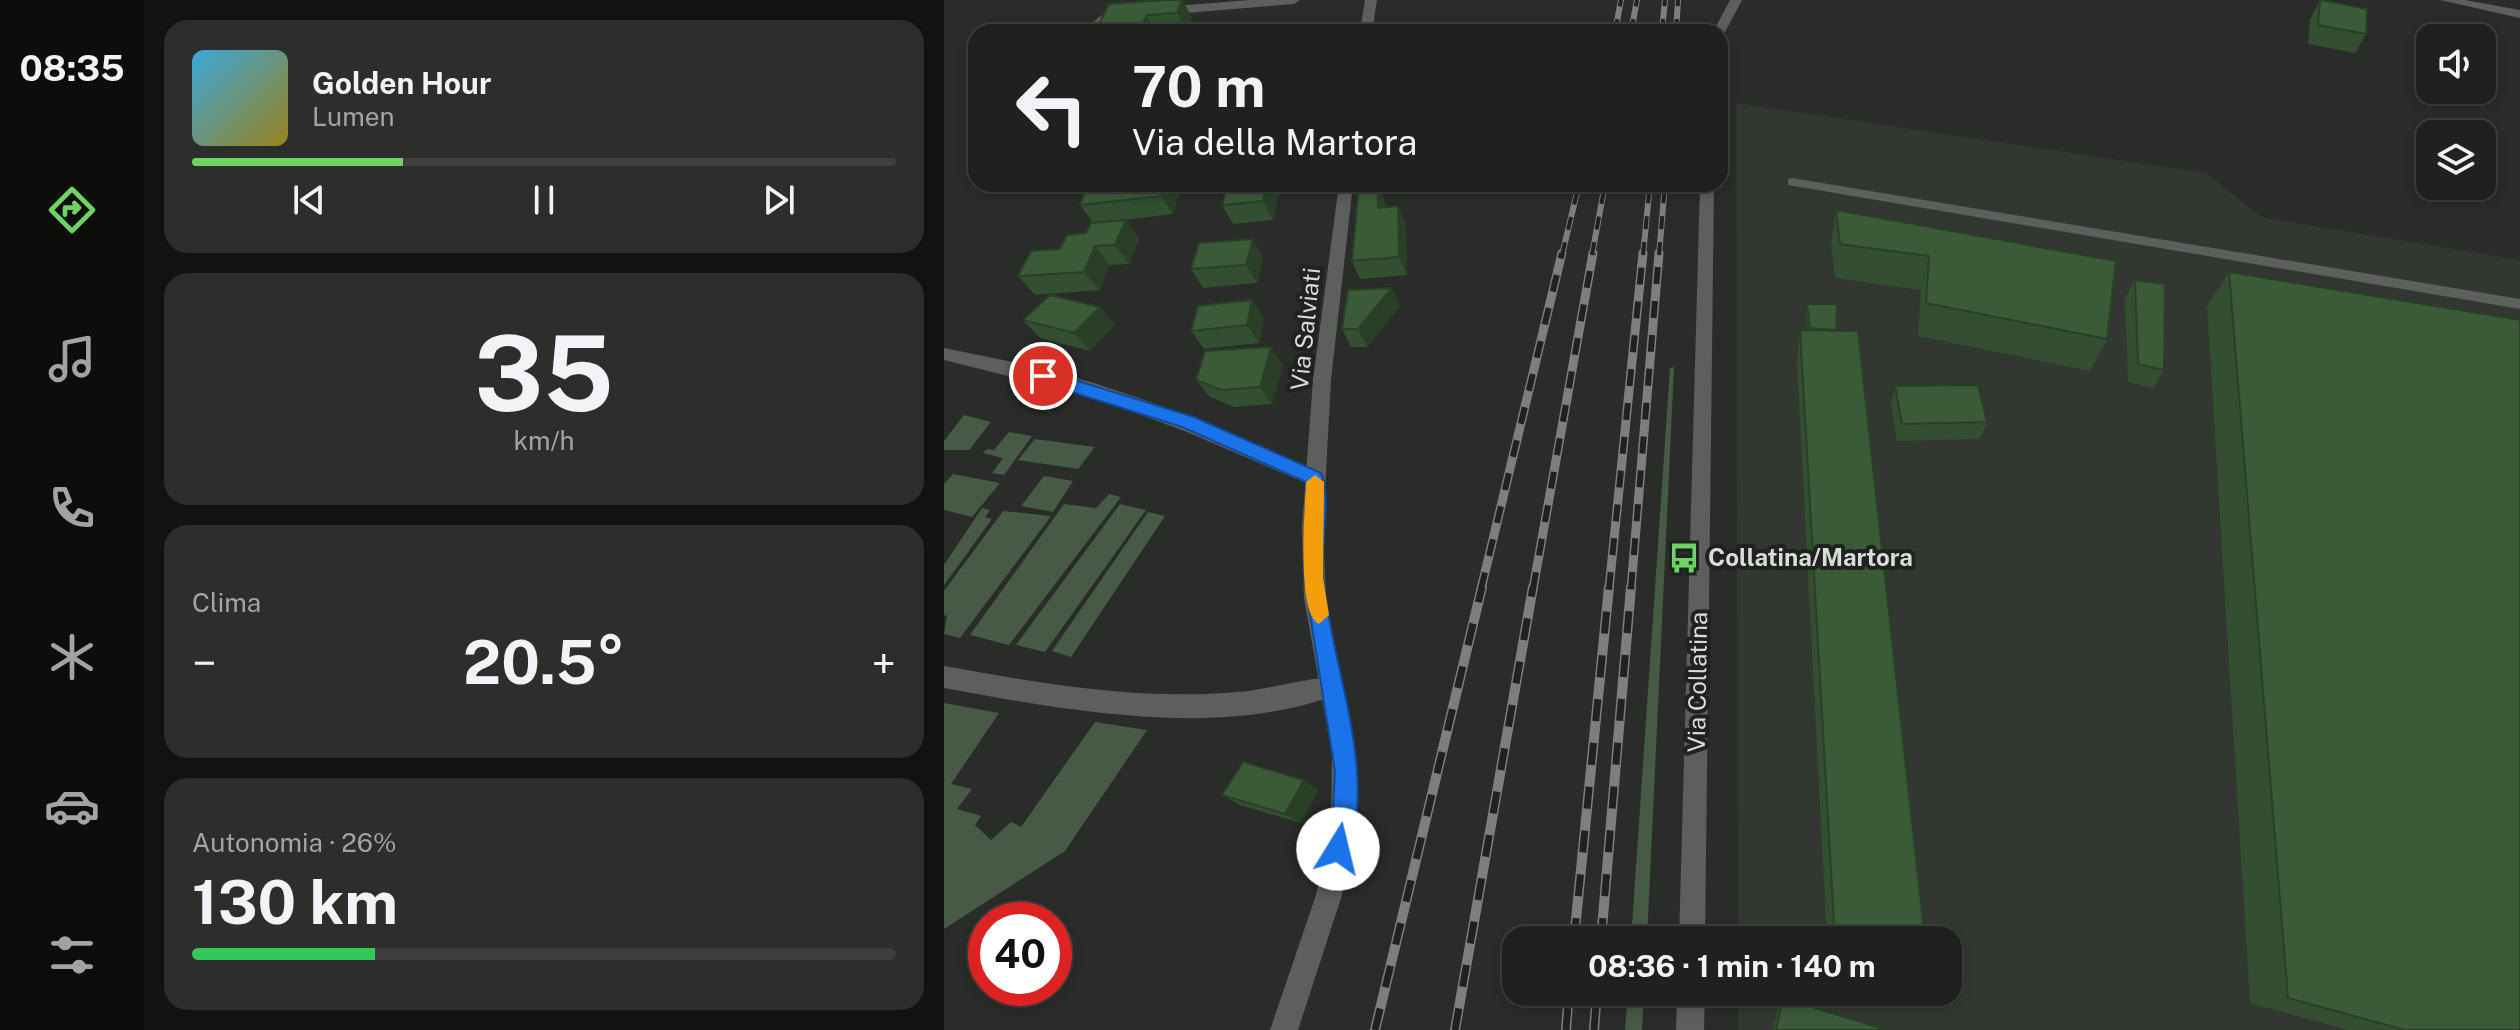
<!DOCTYPE html>
<html lang="it">
<head>
<meta charset="utf-8">
<style>
	:root { --surface:#20211f; --page:#2d2e2c; --text:#f1f3f6; --muted:#a2a3a4; --line:#3d3e3d; --accent:#6dd362 }
	body { margin:0; font-family:"Public Sans",sans-serif; background:var(--page); color:var(--text); height:100vh; display:flex; flex-direction:column; font-size:30px; white-space:nowrap }
	* { box-sizing:border-box; margin:0 }
	p { font-size:26px; color:var(--muted) }
	.icon { flex:none; width:44px; height:44px; fill:none; stroke:currentColor; stroke-width:2; stroke-linecap:round; stroke-linejoin:round }
	.map { position:relative; flex:1; overflow:hidden }
	.sheet { display:flex; flex-direction:column; gap:20px; padding:20px; background:#121211; width:800px }
	.sheet>* { flex:none }
	.guide { position:absolute; left:24px; top:24px; width:760px; height:168px; border-radius:24px; box-shadow:0 4px 12px #0003,0 0 0 2px var(--line); background:#20211f; color:var(--text); overflow:hidden }
	.controls { position:absolute; left:1472px; top:24px; display:grid; gap:16px }
	.controls a { display:grid; place-items:center; width:80px; height:80px; border-radius:16px; background:var(--surface); box-shadow:0 4px 12px #0003,0 0 0 2px var(--line); font-size:40px }
	.speed { position:absolute; left:24px; top:902px; display:flex; gap:16px; font-size:40px; font-weight:700; text-align:center }
	.speed>* { display:grid; place-content:center; width:104px; height:104px; border-radius:50%; background:var(--surface); box-shadow:0 4px 12px #0003,0 0 0 2px var(--line); line-height:1 }
	.speed .limit { border:12px solid #d22; background:#fff; color:#111 }
	.pin { position:absolute; display:grid; place-items:center; width:68px; height:68px; color:#fff; margin:-34px; border:4px solid #fff; border-radius:50%; box-shadow:0 2px 8px #0007 }
	.me { position:absolute; width:88px; margin:-44px; rotate:9deg; stroke-linejoin:round; filter:drop-shadow(0 0 6px #0008) }
	.turn { display:flex; align-items:center; gap:28px; height:168px; padding:0 32px; font-size:36px }
	.turn .icon { width:104px; height:104px; stroke-width:2.5 }
	.turn b { display:block; font-size:56px; line-height:68px }
	.big { font-size:60px; font-weight:700; line-height:1.1 }
	.sheet .card { flex:1; display:flex; flex-direction:column; justify-content:center; gap:12px; min-width:0; padding:0 28px; border-radius:24px; background:var(--page) }
	.sheet .dial { align-items:center; gap:0 }
	.dial b { font-size:104px; line-height:1 }
	.song { display:flex; align-items:center; gap:24px }
	.cover { width:96px; height:96px; border-radius:12px; background:linear-gradient(135deg,hsl(200 70% 55%),hsl(50 70% 35%)) }
	.played { height:8px; border-radius:4px; background:linear-gradient(90deg,var(--accent) 30%,var(--line) 30%) }
	.keys { display:flex; justify-content:space-around; direction:ltr }
	.heat { display:flex; justify-content:space-between; align-items:center; font-size:44px; direction:ltr }
	.charge { height:12px; border-radius:6px; background:linear-gradient(90deg,#34c759 26%,var(--line) 0) }
	.trip { position:absolute; left:558px; top:926px; width:460px; height:80px; border-radius:24px; background:var(--surface); box-shadow:0 4px 12px #0003,0 0 0 2px var(--line); font-weight:700; line-height:80px; text-align:center }
	main { display:flex; flex:1; min-height:0 }
	.tab-bar { display:flex; flex-direction:column; width:144px; justify-content:space-around; align-items:center; background:#0d0d0c; color:var(--muted) }
	.tab-bar .icon { width:56px; height:56px }
	.tab-bar .active { color:var(--accent) }
	.tab-bar b { font-size:36px; color:var(--text) }
	.map>svg:first-child { display:block }
</style>
</head>
<body>
<main>
<nav class="tab-bar">
<b>08:35</b>
<svg class="icon active" aria-label="directions" viewBox="0 0 24 24"><path d="M12 3l9 9-9 9-9-9zM9 14v-3h6M13 9l2 2-2 2"/></svg>
<svg class="icon" aria-label="music" viewBox="0 0 24 24"><path d="M9 18V5l10-2v13"/><circle cx="6" cy="18" r="3"/><circle cx="16" cy="16" r="3"/></svg>
<svg class="icon" aria-label="phone" viewBox="0 0 24 24"><path d="M5 4h4l2 5-3 2q2 4 5 5l2-3 5 2v4C11 20 4 13 5 4z"/></svg>
<svg class="icon" aria-label="climate" viewBox="0 0 24 24"><path d="M12 3v18M4 7l16 10M4 17L20 7"/></svg>
<svg class="icon" aria-label="car" viewBox="0 0 24 24"><path d="M5 17H2v-5l4-1 3-4h7l3 4 3 1v5h-3M9 17h6M6 11h13"/><circle cx="7" cy="17" r="2"/><circle cx="17" cy="17" r="2"/></svg>
<svg class="icon" aria-label="filters" viewBox="0 0 24 24"><path d="M4 7h16M4 17h16"/><circle cx="9" cy="7" r="2"/><circle cx="15" cy="17" r="2"/></svg>
</nav>
<section class="sheet">
<div class="card">
<div class="song"><i class="cover"></i><div><b>Golden Hour</b><p>Lumen</p></div></div>
<div class="played"></div>
<div class="keys"><svg class="icon" aria-label="previous" viewBox="0 0 24 24"><path d="M18 5L8 12l10 7zM5 5v14"/></svg><svg class="icon" aria-label="pause" viewBox="0 0 24 24"><path d="M8 5v14M16 5v14"/></svg><svg class="icon" aria-label="next" viewBox="0 0 24 24"><path d="M6 5l10 7-10 7zM19 5v14"/></svg></div>
</div>
<div class="card dial"><b>35</b><p>km/h</p></div>
<div class="card"><p>Clima</p>
<div class="heat"><a>−</a><b class="big">20.5°</b><a>+</a></div>
</div>
<div class="card"><p>Autonomia · 26%</p><b class="big">130 km</b><div class="charge"></div></div>
</section>
<div class="map">
<svg width="1576" height="1030" viewBox="0 0 1576 1030">
	<rect width="100%" height="100%" fill="#2a2c29"/>
	<path fill="#323831" d="M792 103 1262 173 1317 217 1576 260V1030H794V992H1004V940H794Z"/>
	<path fill="#475a45" d="M730 367 703 940H687L726 368Z
		M20 415 47 422 25 450H0V441Z
		M65 432 88 436 60 475 48 473 59 458 39 453 43 449 50 450Z
		M91 439 151 447 134 469 74 460Z
		M9 474 56 483 28 517 0 510V484Z
		M100 476 129 481 109 512 77 506Z
		M165 494 177 497 65 645 26 635 120 504 152 508Z
		M176 504 202 510 101 652 72 645Z
		M38 508 46 510 41 517 48 519 0 585V565Z
		M59 511 107 516 16 638 0 634 3 616 0 615V591Z
		M204 512 221 516 127 657 108 651Z
		M0 703 55 713 7 784 28 789 13 809 37 816 31 825 47 840 67 822 77 827 151 722 203 730 121 851 0 929Z
		M684 992H700L698 1030H681Z"/>
	<g fill="none" stroke-linecap="round" stroke-linejoin="round">
		<path fill="#5d5f5d" fill-rule="evenodd" d="M848 178 1576 299V309L844 185V179Z"/>
		<path fill="#5d5f5d" fill-rule="evenodd" d="M306 0H356L350 4 219 15 213 11 219 7Z
			M179 10 185 14 183 17 163 23 153 32H139L155 17Z
			M0 348C42 357 84 364 126 376 213 401 296 437 378 473L381 479 378 485 371 487 243 432 152 398 0 360Z
			M0 666C100 684 203 702 304 691 323 689 382 674 394 678L397 686 394 694C276 740 121 710 0 688Z"/>
		<path fill="#5d5f5d" fill-rule="evenodd" d="M421 0H433L428 32H416Z
			M786 0H798L781 32 776 36V32H769Z
			M1496 0H1521L1576 10V18Z
			M395 184H409L387 380 379 527 382 598 412 754V825L398 895 354 1030H326L372 895 387 825 388 754 360 598 358 527 369 380Z
			M756 184H770L761 940H735Z
			M733 992H761L760 1030H732Z"/>
		<g stroke="#7d7f7c" stroke-width="6">
			<path id="rail-far2" d="M671 32 677 0
				M687 32 693 0
				M718 32 721 0
				M732 32 734 0
				M618 255 635 184
				M648 255 661 184
				M699 255 706 184
				M715 255 721 184"/>
		</g>
		<g stroke="#7d7f7c" stroke-width="9">
			<path id="rail-far1" d="M537 589 618 253
				M589 589 649 253
				M665 589 699 253
				M687 589 715 253"/>
		</g>
		<g stroke="#7d7f7c" stroke-width="10">
			<path id="rail" d="M630 940 665 587
				M657 940 687 587
				M431 1030 538 587
				M511 1030 589 587
				M622 1030 625 992
				M650 1030 653 992"/>
		</g>
		<use href="#rail-far2" stroke="#202220" stroke-width="4" stroke-dasharray="13" stroke-linecap="butt"/>
		<use href="#rail-far1" stroke="#202220" stroke-width="6" stroke-dasharray="17" stroke-linecap="butt"/>
		<use href="#rail" stroke="#202220" stroke-width="7" stroke-dasharray="22" stroke-linecap="butt"/>
	</g>
	<path fill="#334e30" d="M222 0 248 17 243 31 154 32 152 30Z
		M1376 0 1422 34 1411 53 1364 44 1366 19Z
		M337 184 329 220 289 224 278 205Z
		M423 184H465L464 187 436 189 441 202 442 207 454 206 462 225 463 275 416 279 408 261Z
		M237 185 229 214 174 221 182 220 195 239 185 264 165 265 155 290 91 295 74 276 142 233 149 223 136 205Z
		M892 210 1163 339 1146 371 974 336 977 290 891 278 887 244Z
		M309 239 319 258 313 283 259 288 247 269Z
		M1285 272 1576 1030H1404L1306 1003 1263 306Z
		M1191 280 1220 370 1209 388 1184 382 1181 298Z
		M863 304H893L892 331 981 940H883L853 363 856 330 864 331 862 313Z
		M456 306 423 347H407L398 329Z
		M156 307 171 325 146 351 96 338 79 320Z
		M320 318 315 343 260 349 247 331Z
		M339 365 328 404 290 407 266 397 252 380Z
		M951 386 1043 422 1036 439 953 441 947 404Z
		M360 780 374 790 357 823 296 805 278 795Z
		M839 998 942 1030H829L835 1002Z"/>
	<path fill="#294027" d="M238 0 248 17 243 31 233 13Z
		M203 15 212 32H200L197 27Z
		M220 184H236L237 185 229 214 217 196Z
		M323 184H337L329 220 319 201Z
		M434 184 441 202 442 227 434 208Z
		M454 206 462 225 463 275 455 257Z
		M182 220 195 239 185 264 171 245Z
		M309 239 319 258 313 283 302 265Z
		M151 246 165 265 155 290 140 272Z
		M448 288 456 306 423 347 414 329Z
		M308 300 320 318 315 343 303 325Z
		M156 307 171 325 146 351 130 333Z
		M327 347 339 365 328 404 316 387Z
		M360 780 374 790 357 823 341 814Z"/>
	<path fill="#3b5b38" stroke="#294027" stroke-width="2" d="M222 0H238L233 13 203 15 197 27 152 30 165 4Z
		M1376 0 1423 9 1422 34 1374 25Z
		M144 184H220L217 196 136 205Z
		M284 184H323L319 201 278 205Z
		M423 184H434V208L454 206 455 257 408 261 415 185Z
		M892 210 1172 261 1163 339 982 303 985 256 896 244Z
		M182 220 171 245 151 246 140 272 74 276 87 251 116 249 123 235 142 233 147 223Z
		M309 239 302 265 247 269 255 243Z
		M1285 272 1576 320V1030H1461L1344 998Z
		M1191 280 1221 284 1220 370 1194 364Z
		M448 288 414 329H398L404 290Z
		M106 295 156 307 130 333 79 320Z
		M308 300 303 325 247 331 254 306Z
		M863 304H893L892 330 866 328Z
		M856 330 914 331 981 940H891Z
		M327 347 316 387 277 390 252 380 261 351Z
		M1034 385 1043 422 958 424 951 386Z
		M299 762 360 780 341 814 278 795Z
		M839 998 942 1030H832Z"/>
	<path fill="#1a73e8" stroke="#114b97" stroke-width="2" d="M99 370 250 417 377 473C388 497 376 550 379 578 386 661 436 777 402 857L394 860 386 857 383 849 389 810 391 771 360 577 362 482 238 427 93 381 91 376Z"/>
	<path fill="#f59e0b" d="M371 475 380 482 379 577 385 615 375 624C352 615 361 507 362 482Z"/>
	<defs>
		<g id="bus-bare" transform="scale(2.4)"><path d="M-5-6H5V4H4V6H2V4H-2V6H-4V4H-5ZM-3.5-4V0h7V-4ZM-3.5 1.2v1.5H-2V1.2ZM2 1.2v1.5H3.5V1.2Z" fill="#6dd362" stroke="#202220" stroke-width="2.5" paint-order="stroke"/></g>
	</defs>
	<g fill-rule="evenodd">
		<use href="#bus-bare" x="740" y="558"/>
	</g>
	<g text-anchor="middle" stroke-width="8" stroke-linejoin="round" paint-order="stroke">
		<g font-size="24" fill="#dadcda" stroke="#202220">
			<text transform="translate(362 329) rotate(-84)" y="8">Via Salviati</text>
			<text transform="translate(754 682) rotate(-89)" y="8">Via Collatina</text>
		</g>
		<g font-size="24" font-weight="bold" fill="#dadcda" stroke="#202220" text-anchor="start">
			<text x="764" y="566">Collatina/Martora</text>
		</g>
	</g>
</svg>
<div class="controls">
<a><svg class="icon" aria-label="sound" viewBox="0 0 24 24"><path d="M4 9h4l5-4v14l-5-4H4zM17 9q2 3 0 6"/></svg></a>
<a><svg class="icon" aria-label="layers" viewBox="0 0 24 24"><path d="M12 4l9 5-9 5-9-5zM3 14l9 5 9-5"/></svg></a>
</div>
<div class="speed"><div class="limit">40</div></div>
<div class="pin" style="left:99px;top:376px;background:#d93025"><svg class="icon" aria-label="arrive" viewBox="0 0 24 24"><path d="M6 21V4h12l-3 4 3 4H6"/></svg></div>
<svg class="me" style="left:394px;top:849px" viewBox="-20 -20 40 40"><circle r="19" fill="#fff"/><path d="M0-13L10 11 0 6-10 11z" fill="#1a73e8"/></svg>
<div class="trip">08:36 · 1 min · 140 m</div>
<div class="guide">
<div class="turn"><svg class="icon" aria-label="left" viewBox="0 0 24 24"><path d="M17 20v-9H6M10 6l-5 5 5 5"/></svg><div><b>70 m</b>Via della Martora</div></div>
</div>
</div>
</main>
</body>
</html>
